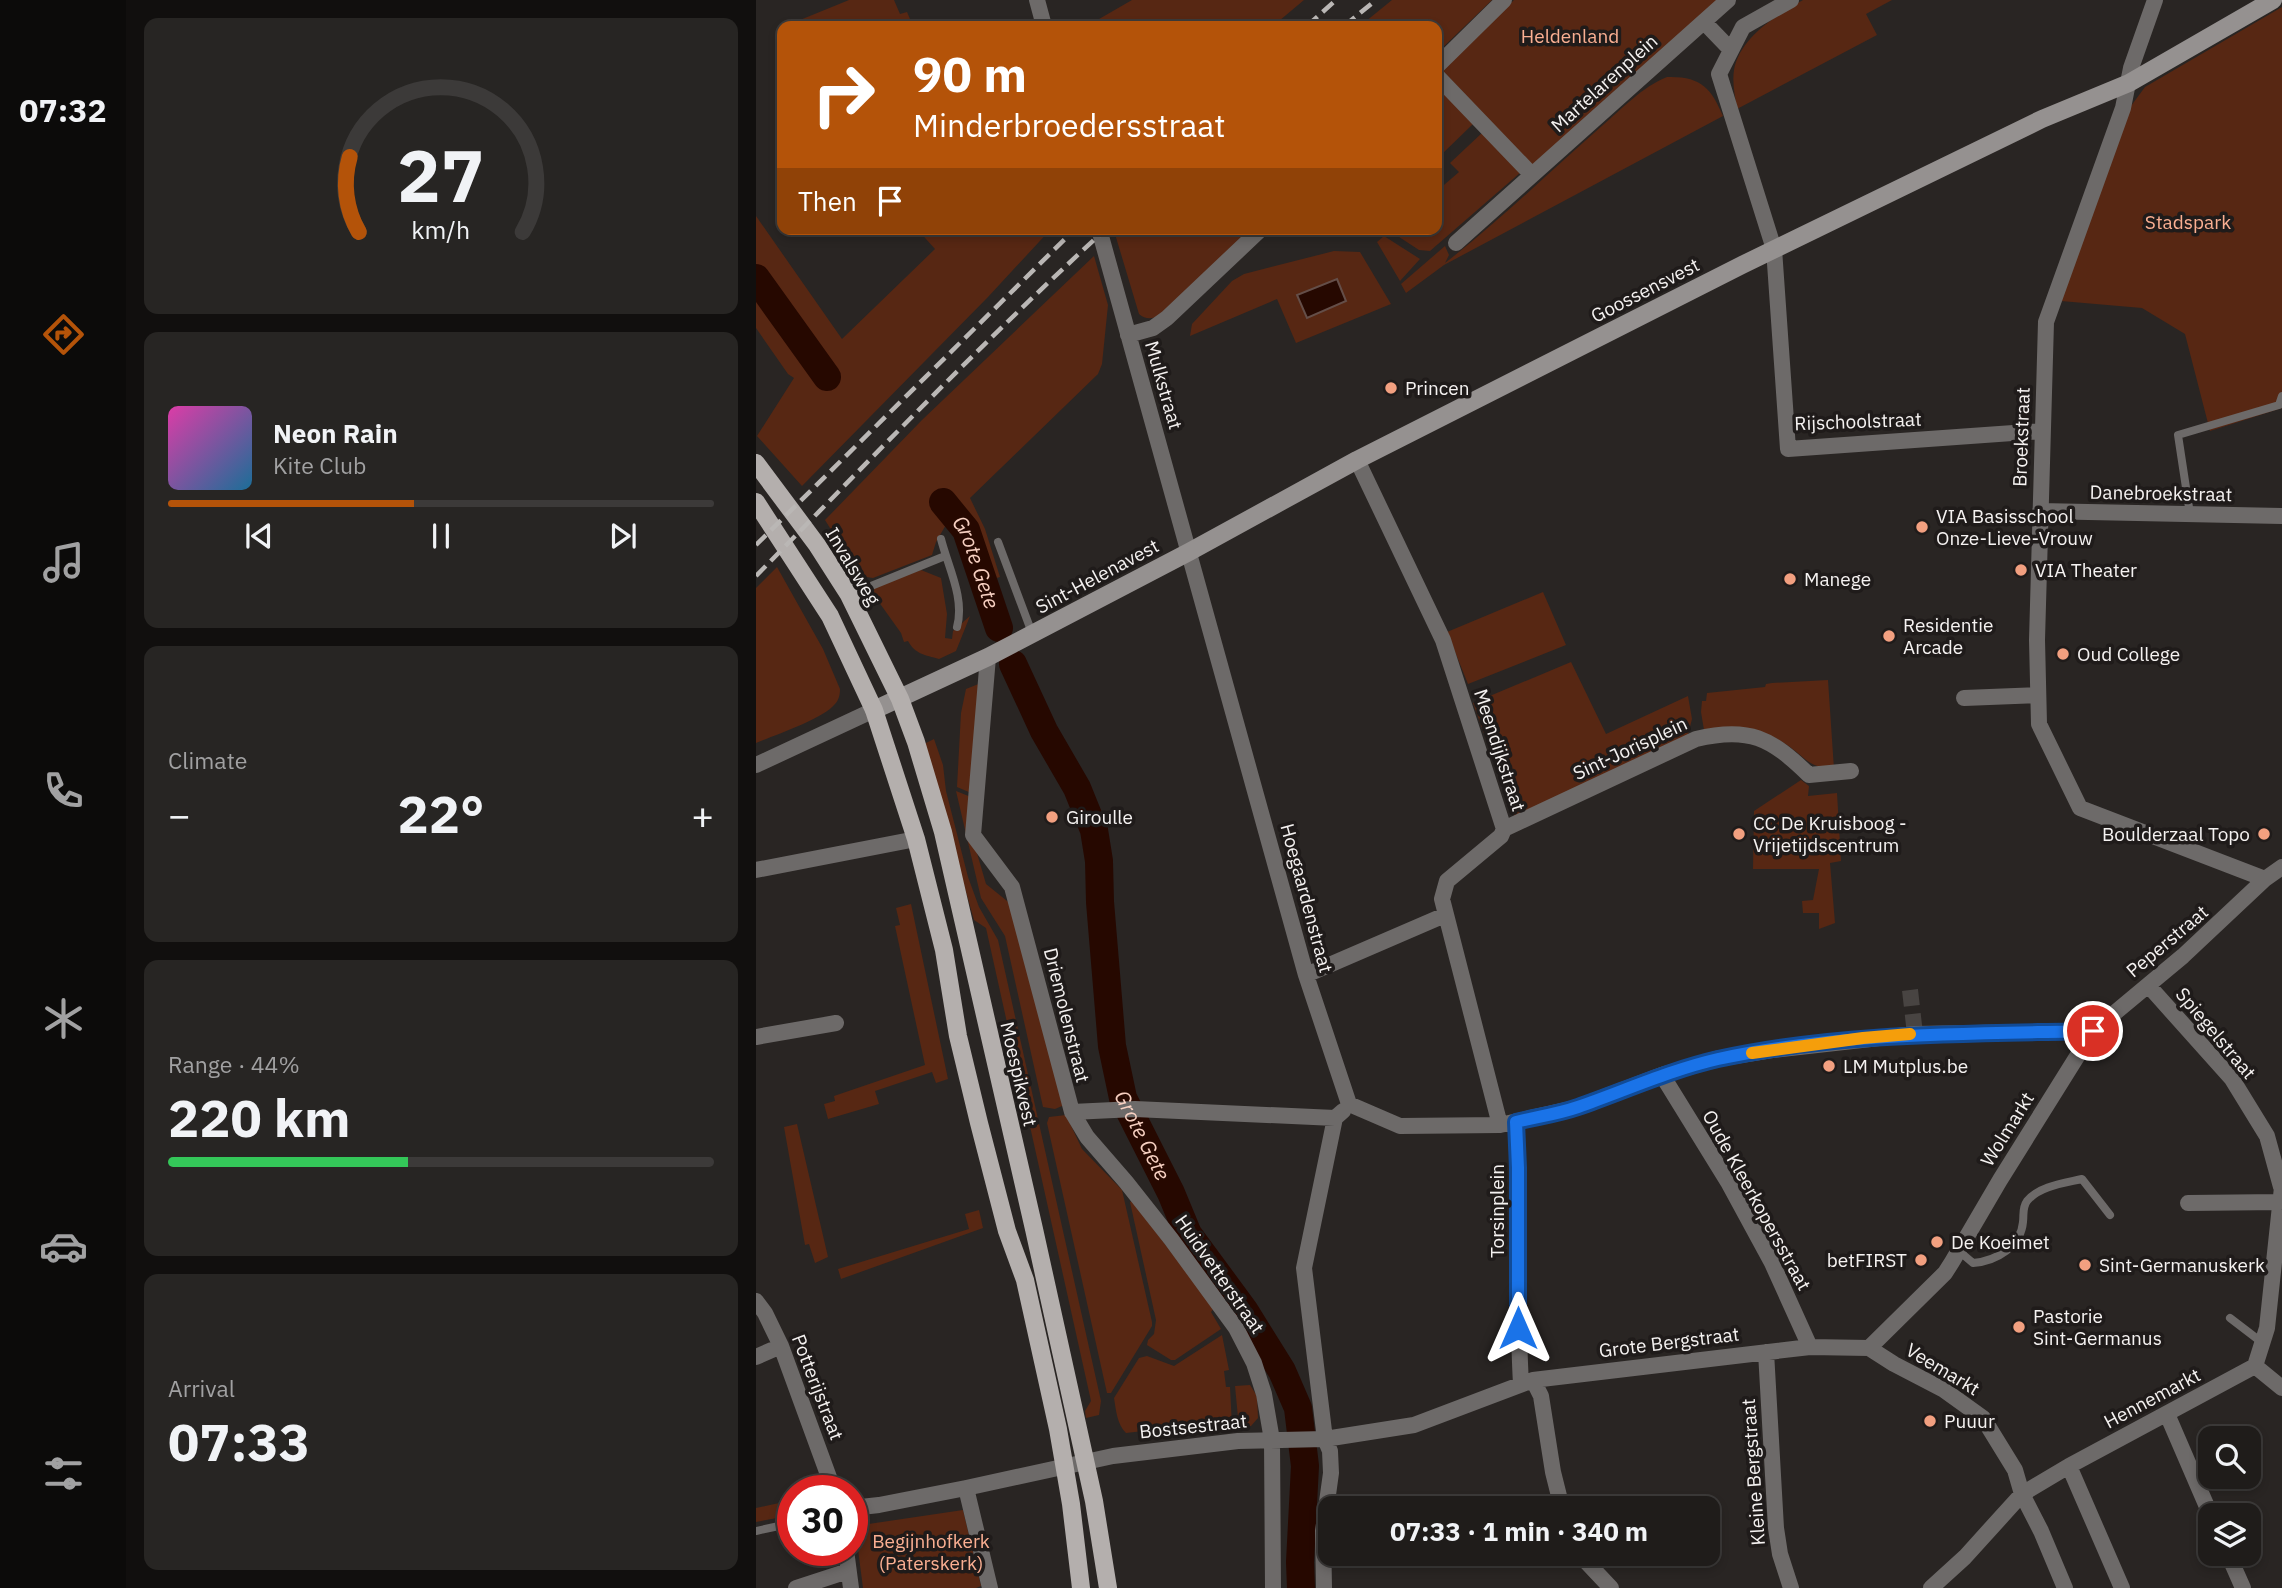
<!DOCTYPE html>
<html lang="en">
<head>
<meta charset="utf-8">
<style>
	:root { --surface:#1f1c1a; --page:#272523; --text:#f1f3f6; --muted:#a1a1a2; --line:#3c3a39; --accent:#b45309 }
	body { margin:0; font-family:"IBM Plex Sans",sans-serif; background:var(--page); color:var(--text); height:100vh; display:flex; flex-direction:column; font-size:26px; white-space:nowrap }
	* { box-sizing:border-box; margin:0 }
	p { font-size:23px; color:var(--muted) }
	.icon { flex:none; width:38px; height:38px; fill:none; stroke:currentColor; stroke-width:2; stroke-linecap:round; stroke-linejoin:round }
	.map { position:relative; flex:1; overflow:hidden }
	.details { display:flex; flex-direction:column; gap:18px; padding:18px; background:#110f0e; width:630px }
	.details>* { flex:none }
	.guide { position:absolute; left:21px; top:21px; width:665px; height:214px; border-radius:14px; box-shadow:0 4px 10px #0003,0 0 0 2px var(--line); background:#b45309; color:#fff; overflow:hidden }
	.fabs { position:absolute; left:1442px; top:1426px; display:grid; gap:14px }
	.fabs a { display:grid; place-items:center; width:63px; height:63px; border-radius:14px; background:var(--surface); box-shadow:0 4px 10px #0003,0 0 0 2px var(--line); font-size:35px }
	.speed { position:absolute; left:21px; top:1475px; display:flex; gap:14px; font-size:35px; font-weight:700; text-align:center }
	.speed>* { display:grid; place-content:center; width:91px; height:91px; border-radius:50%; background:var(--surface); box-shadow:0 4px 10px #0003,0 0 0 2px var(--line); line-height:1 }
	.speed .limit { border:10px solid #d22; background:#fff; color:#111 }
	.pin { position:absolute; display:grid; place-items:center; width:60px; height:60px; color:#fff; margin:-30px; border:4px solid #fff; border-radius:50%; box-shadow:0 2px 7px #0007 }
	.me { position:absolute; width:77px; margin:-38px; rotate:0deg; stroke-linejoin:round; filter:drop-shadow(0 0 5px #0008) }
	.turn { display:flex; align-items:center; gap:24px; height:147px; padding:0 21px; font-size:32px }
	.turn .icon { width:91px; height:91px; stroke-width:2.5 }
	.turn b { display:block; font-size:49px; line-height:60px }
	.then { display:flex; align-items:center; height:66px; padding:0 21px; background:#0003; gap:14px; font-size:26px }
	.big { font-size:52px; font-weight:700; line-height:1.1 }
	.details .card { flex:1; display:flex; flex-direction:column; justify-content:center; gap:10px; min-width:0; padding:0 24px; border-radius:14px; background:var(--page) }
	.details .dial { align-items:center; gap:0 }
	.dial svg { height:182px; overflow:visible; fill:none; stroke:var(--line); stroke-width:7; stroke-linecap:round; text-anchor:middle }
	.dial text { fill:var(--text); stroke:none }
	.song { display:flex; align-items:center; gap:21px }
	.cover { width:84px; height:84px; border-radius:10px; background:linear-gradient(135deg,hsl(320 70% 55%),hsl(200 70% 35%)) }
	.played { height:7px; border-radius:4px; background:linear-gradient(90deg,var(--accent) 45%,var(--line) 45%) }
	.keys { display:flex; justify-content:space-around; direction:ltr }
	.heat { display:flex; justify-content:space-between; align-items:center; font-size:38px; direction:ltr }
	.charge { height:10px; border-radius:5px; background:linear-gradient(90deg,#34c759 44%,var(--line) 0) }
	.trip { position:absolute; left:562px; top:1496px; width:402px; height:70px; border-radius:14px; background:var(--surface); box-shadow:0 4px 10px #0003,0 0 0 2px var(--line); font-weight:700; line-height:70px; text-align:center }
	main { display:flex; flex:1; min-height:0 }
	.menu { display:flex; flex-direction:column; width:126px; justify-content:space-around; align-items:center; background:#0c0b0a; color:var(--muted) }
	.menu .icon { width:49px; height:49px }
	.menu .active { color:var(--accent) }
	.menu b { font-size:32px; color:var(--text) }
	.map>svg:first-child { display:block }
</style>
</head>
<body>
<main>
<nav class="menu">
<b>07:32</b>
<svg class="icon active" aria-label="directions" viewBox="0 0 24 24"><path d="M12 3l9 9-9 9-9-9zM9 14v-3h6M13 9l2 2-2 2"/></svg>
<svg class="icon" aria-label="music" viewBox="0 0 24 24"><path d="M9 18V5l10-2v13"/><circle cx="6" cy="18" r="3"/><circle cx="16" cy="16" r="3"/></svg>
<svg class="icon" aria-label="phone" viewBox="0 0 24 24"><path d="M5 4h4l2 5-3 2q2 4 5 5l2-3 5 2v4C11 20 4 13 5 4z"/></svg>
<svg class="icon" aria-label="climate" viewBox="0 0 24 24"><path d="M12 3v18M4 7l16 10M4 17L20 7"/></svg>
<svg class="icon" aria-label="car" viewBox="0 0 24 24"><path d="M5 17H2v-5l4-1 3-4h7l3 4 3 1v5h-3M9 17h6M6 11h13"/><circle cx="7" cy="17" r="2"/><circle cx="17" cy="17" r="2"/></svg>
<svg class="icon" aria-label="filters" viewBox="0 0 24 24"><path d="M4 7h16M4 17h16"/><circle cx="9" cy="7" r="2"/><circle cx="15" cy="17" r="2"/></svg>
</nav>
<section class="details">
<div class="card dial"><svg viewBox="0 0 100 80">
<path d="M14 69A42 42 0 1 1 86 69"/>
<path d="M14 69A42 42 0 0 1 10 36" stroke="#b45309"/>
<text x="50" y="56" font-size="32" font-weight="700">27</text>
<text x="50" y="72" font-size="11">km/h</text>
</svg></div>
<div class="card">
<div class="song"><i class="cover"></i><div><b>Neon Rain</b><p>Kite Club</p></div></div>
<div class="played"></div>
<div class="keys"><svg class="icon" aria-label="previous" viewBox="0 0 24 24"><path d="M18 5L8 12l10 7zM5 5v14"/></svg><svg class="icon" aria-label="pause" viewBox="0 0 24 24"><path d="M8 5v14M16 5v14"/></svg><svg class="icon" aria-label="next" viewBox="0 0 24 24"><path d="M6 5l10 7-10 7zM19 5v14"/></svg></div>
</div>
<div class="card"><p>Climate</p>
<div class="heat"><a>−</a><b class="big">22°</b><a>+</a></div>
</div>
<div class="card"><p>Range · 44%</p><b class="big">220 km</b><div class="charge"></div></div>
<div class="card"><p>Arrival</p><b class="big">07:33</b></div>
</section>
<div class="map">
<svg width="1526" height="1588" viewBox="0 0 1526 1588">
	<rect width="100%" height="100%" fill="#292523"/>
	<path fill="#572713" d="M93 0H138L144 14 151 12 157 26H41L44 20Z
		M376 0H548L517 26H331Z
		M636 0H736L681 53V26H604Z
		M758 0H965L777 167 686 70Z
		M1047 0H1136L1110 14 1121 35 981 109C979 96 976 83 978 70 984 37 1021 15 1047 0Z
		M1526 7V408L1454 431 1429 334 1386 308 1305 301 1372 110 1389 87Z
		M911 77C945 76 955 88 967 116L688 265 650 293 645 284 689 246 693 255 689 263C745 220 794 171 847 125 867 108 886 87 911 77Z
		M681 85 718 123 685 155 681 150Z
		M727 132 765 172 674 251 663 250 634 231 681 229V191L703 172 694 163Z
		M0 216 86 339 179 249 161 229H295L232 297 46 486 1 436 38 378 32 374 0 328V296L56 370 60 380 69 383 76 376 73 365 27 307 0 267Z
		M364 229H495L410 312C401 317 392 322 383 314L359 234Z
		M628 236 664 259 644 281 621 242Z
		M578 251 604 252 635 304 540 343 521 299 434 336 436 324 476 281 488 274Z
		M338 256 352 305 346 364 342 374 214 498 229 529 244 577 234 580C223 539 226 519 191 490L180 508 191 523 180 542 176 555 117 578 104 576 69 520 166 420Z
		M21 567 67 649 84 689C84 694 83 700 79 704 67 719 19 735 0 743V588Z
		M165 570 185 578 191 614 189 638 196 639 197 631 214 616 200 651 183 659C169 655 159 654 152 641L148 642 145 633 115 591 118 586Z
		M787 592 810 645 712 684 691 632Z
		M815 662 850 734 932 696 936 719 931 738 758 816 717 703Z
		M1072 680 1078 769C1053 767 1053 761 1034 747 1007 728 981 724 948 730L945 712 946 701H950L951 693 1009 687 1010 684 1016 683Z
		M225 683 215 793 201 787 205 713 210 689Z
		M178 739 187 765 190 791 212 877 223 907 242 940 345 1401 343 1415 330 1418 329 1411 335 1401 230 928 218 920 168 744Z
		M1045 780 1053 786 1052 796 1081 793 1085 861 1074 863 1079 923 1063 929V913H1047L1046 901 1057 900 1063 869H997L998 811Z
		M200 791 215 797 213 826 230 884 256 905 307 1104 306 1106 299 1109 287 1107 249 936 225 898Z
		M155 904 192 1079 180 1083 176 1072 119 1091 123 1104 72 1119 68 1104 79 1101 78 1096 169 1065 139 926 144 925 140 908Z
		M310 1115 326 1149 366 1190 396 1322V1326L355 1393H351L291 1123 293 1117Z
		M41 1124 72 1257 59 1263 53 1244 49 1245 28 1127Z
		M376 1201 458 1308 455 1312 465 1329 419 1360H415L391 1345 392 1340 398 1334 400 1320 374 1202Z
		M223 1210 227 1228 85 1279 82 1269 213 1229 209 1214Z
		M466 1335 473 1370 468 1371 470 1387H474L476 1426 469 1428 455 1420 412 1425 413 1428 370 1433C361 1424 360 1410 358 1398L383 1358 391 1356 418 1366Z
		M494 1385 501 1396 502 1418 495 1426 483 1428 479 1386Z
		M37 1500V1515L0 1522V1508Z
		M207 1510 225 1586 220 1588H107L99 1526Z"/>
	<path fill="#260800" stroke="#644e48" stroke-width="2" d="M581 279 590 301 551 318 541 295Z"/>
	<g fill="none" stroke-linecap="round" stroke-linejoin="round">
		<g stroke="#260800" stroke-width="28">
			<path d="M0 278 71 377"/>
			<path id="s1" d="M187 502 210 530 243 628"/>
			<path id="s2" d="M257 664 288 731 321 788 338 830 343 861 344 902 356 1046 367 1098 415 1193 432 1234 488 1310 526 1371 542 1408 549 1466 544 1562 545 1588"/>
		</g>
		<path stroke="#484442" stroke-width="16" stroke-dasharray="16 8" stroke-linecap="butt" d="M1154 990 1159 1034"/>
		<path stroke="#6d6a69" stroke-width="8" d="M1434 514 1422 435 1523 405 1526 396
			M185 539C192 567 209 598 201 627
			M242 542 276 633
			M93 595 189 556
			M1204 1252 1217 1263C1241 1261 1265 1246 1267 1222 1268 1214 1266 1208 1271 1201 1283 1186 1309 1183 1326 1179L1354 1215
			M1474 1318 1508 1344
			M0 1531 37 1523"/>
		<path stroke="#6d6a69" stroke-width="16" d="M281 0 288 26
			M1035 0 987 27 963 74 1018 249 1032 449 1286 431
			M1399 0 1375 68 1367 108 1290 322 1281 640 1283 724 1324 808 1509 879
			M948 22 975 50
			M681 66 748 0
			M681 76 776 175
			M343 229 550 975 593 1104 644 1126 744 1125 819 1108 906 1075 960 1059 1016 1050 1159 1034 1337 1031
			M700 243 972 0
			M372 335 397 328 411 318 505 229
			M601 460 687 640 748 829
			M1284 511 1526 516
			M232 657 217 835 256 887 316 1112 331 1137 370 1182 415 1239 480 1328 498 1363 508 1394 516 1440 517 1588
			M1208 698 1282 695
			M0 765 118 710
			M748 829 940 739C993 726 1015 738 1053 775L1095 771
			M0 870 160 839
			M550 975 689 915
			M1392 985 1476 1079 1511 1136 1525 1187
			M0 1037 80 1023
			M906 1075 972 1182 1016 1263 1054 1347
			M316 1112 379 1109 579 1118 587 1111
			M760 1122C764 1209 760 1297 765 1384
			M744 1125 686 899 691 881 745 836 748 829
			M1432 1203 1524 1202
			M0 1301 9 1313 25 1346 78 1491
			M1113 1348 1189 1273 1196 1262 1244 1180 1337 1031 1427 956 1509 879 1526 867
			M1010 1352 1020 1528 1024 1554 1035 1588
			M0 1357 25 1346
			M1499 1366 1511 1328 1526 1187
			M1499 1366 1526 1388
			M777 1380 785 1396 797 1472 806 1508
			M1411 1414 1455 1516
			M1313 1466 1366 1588
			M210 1488 234 1588
			M96 1508 123 1505 210 1488 357 1456 482 1441 569 1439 658 1425 777 1380 1054 1347 1113 1348 1138 1364 1188 1390 1227 1418 1259 1470 1266 1494 1285 1531 1309 1588
			M90 1550 95 1588
			M823 1554 855 1588
			M1472 1554 1487 1588
			M40 1588 92 1571
			M568 1588 567 1531 575 1473 574 1451 569 1439 548 1268 579 1118
			M1175 1588 1209 1557 1266 1494 1313 1466 1499 1366"/>
		<path stroke="#959190" stroke-width="18" d="M118 710 232 657 433 552 601 460 986 265 1286 119 1373 83 1517 0"/>
		<path stroke="#b4afad" stroke-width="18" d="M0 463 61 545 93 595 144 699 160 742 187 832 278 1229 338 1501 352 1588
			M0 502 74 616 118 710 160 839 188 950 202 1036 223 1123 251 1231 269 1280 302 1429 315 1504 325 1588"/>
		<path stroke="#bab7b5" stroke-width="4.5" stroke-dasharray="14 7" stroke-linecap="butt" d="M551 26 580 0
			M588 26 620 0
			M0 545 319 229
			M0 576C115 459 228 340 350 229"/>
	</g>
	<g fill="none" stroke-linecap="round" stroke-linejoin="round">
		<g stroke="#114b97" stroke-width="18">
			<path id="route" d="M762 1328V1168L760 1122C780 1117 802 1114 822 1107 868 1091 914 1070 962 1059 1086 1032 1211 1034 1337 1031"/>
		</g>
		<use href="#route" stroke="#1a73e8" stroke-width="12"/>
		<path stroke="#f59e0b" stroke-width="12" d="M996 1053 1107 1038 1154 1034"/>
	</g>
	<g fill="#f2a080" stroke="#1f1b1a" stroke-width="2.5">
		<circle cx="635" cy="388" r="7"/>
		<circle cx="1166" cy="527" r="7"/>
		<circle cx="1265" cy="570" r="7"/>
		<circle cx="1034" cy="579" r="7"/>
		<circle cx="1133" cy="636" r="7"/>
		<circle cx="1307" cy="654" r="7"/>
		<circle cx="296" cy="817" r="7"/>
		<circle cx="983" cy="834" r="7"/>
		<circle cx="1508" cy="834" r="7"/>
		<circle cx="1073" cy="1066" r="7"/>
		<circle cx="1181" cy="1242" r="7"/>
		<circle cx="1165" cy="1260" r="7"/>
		<circle cx="1329" cy="1265" r="7"/>
		<circle cx="1263" cy="1327" r="7"/>
		<circle cx="1174" cy="1421" r="7"/>
	</g>
	<g text-anchor="middle" stroke-width="7" stroke-linejoin="round" paint-order="stroke">
		<g font-size="19" fill="#faaf92" stroke="#1f1b1a">
			<text x="814" y="43">Heldenland</text>
			<text x="1432" y="229">Stadspark</text>
			<text x="175" y="1548">Begijnhofkerk<tspan x="175" dy="22">(Paterskerk)</tspan></text>
		</g>
		<g font-size="19" fill="#f5f2f1" stroke="#1f1b1a">
			<text transform="translate(848 83) rotate(-42)" y="7">Martelarenplein</text>
			<text transform="translate(889 290) rotate(-27)" y="7">Goossensvest</text>
			<text transform="translate(408 385) rotate(74)" y="7">Mulkstraat</text>
			<text transform="translate(1102 421) rotate(-2)" y="7">Rijschoolstraat</text>
			<text transform="translate(1265 437) rotate(-88)" y="7">Broekstraat</text>
			<text transform="translate(1405 493) rotate(1)" y="7">Danebroekstraat</text>
			<text transform="translate(97 566) rotate(59)" y="7">Invalsweg</text>
			<text transform="translate(341 576) rotate(-28)" y="7">Sint-Helenavest</text>
			<text transform="translate(874 748) rotate(-25)" y="7">Sint-Jorisplein</text>
			<text transform="translate(744 750) rotate(72)" y="7">Meendijkstraat</text>
			<text transform="translate(551 898) rotate(75)" y="7">Hoegaardenstraat</text>
			<text transform="translate(1411 941) rotate(-40)" y="7">Peperstraat</text>
			<text transform="translate(311 1015) rotate(76)" y="7">Driemolenstraat</text>
			<text transform="translate(1460 1033) rotate(50)" y="7">Spiegelstraat</text>
			<text transform="translate(263 1074) rotate(77)" y="7">Moespikvest</text>
			<text transform="translate(1251 1129) rotate(-58)" y="7">Wolmarkt</text>
			<text transform="translate(1001 1200) rotate(61)" y="7">Oude Kleerkopersstraat</text>
			<text transform="translate(741 1211) rotate(-90)" y="7">Torsinplein</text>
			<text transform="translate(464 1274) rotate(55)" y="7">Huidvetterstraat</text>
			<text transform="translate(913 1342) rotate(-7)" y="7">Grote Bergstraat</text>
			<text transform="translate(1187 1369) rotate(31)" y="7">Veemarkt</text>
			<text transform="translate(62 1387) rotate(69)" y="7">Potterijstraat</text>
			<text transform="translate(1396 1398) rotate(-28)" y="7">Hennemarkt</text>
			<text transform="translate(437 1426) rotate(-6)" y="7">Bostsestraat</text>
			<text transform="translate(997 1472) rotate(-94)" y="7">Kleine Bergstraat</text>
		</g>
		<g font-size="19" fill="#f5f2f1" stroke="#1f1b1a" text-anchor="start">
			<text x="649" y="395">Princen</text>
			<text x="1180" y="523">VIA Basisschool<tspan x="1180" dy="22">Onze-Lieve-Vrouw</tspan></text>
			<text x="1279" y="577">VIA Theater</text>
			<text x="1048" y="586">Manege</text>
			<text x="1147" y="632">Residentie<tspan x="1147" dy="22">Arcade</tspan></text>
			<text x="1321" y="661">Oud College</text>
			<text x="310" y="824">Giroulle</text>
			<text x="997" y="830">CC De Kruisboog -<tspan x="997" dy="22">Vrijetijdscentrum</tspan></text>
			<text x="1494" y="841" text-anchor="end">Boulderzaal Topo</text>
			<text x="1087" y="1073">LM Mutplus.be</text>
			<text x="1195" y="1249">De Koeimet</text>
			<text x="1151" y="1267" text-anchor="end">betFIRST</text>
			<text x="1343" y="1272">Sint-Germanuskerk</text>
			<text x="1277" y="1323">Pastorie<tspan x="1277" dy="22">Sint-Germanus</tspan></text>
			<text x="1188" y="1428">Puuur</text>
		</g>
		<g font-size="21" font-style="italic" fill="#f7d0c1" stroke="#1f1b1a">
			<text dy="7" stroke="none"><textPath href="#s1" startOffset="70">Grote Gete</textPath></text>
			<text dy="7" stroke="none"><textPath href="#s2" startOffset="497">Grote Gete</textPath></text>
		</g>
	</g>
</svg>
<div class="fabs">
<a><svg class="icon" aria-label="search" viewBox="0 0 24 24"><circle cx="10" cy="10" r="6"/><path d="M15 15l6 6"/></svg></a>
<a><svg class="icon" aria-label="layers" viewBox="0 0 24 24"><path d="M12 4l9 5-9 5-9-5zM3 14l9 5 9-5"/></svg></a>
</div>
<div class="speed"><div class="limit">30</div></div>
<div class="pin" style="left:1337px;top:1031px;background:#d93025"><svg class="icon" aria-label="arrive" viewBox="0 0 24 24"><path d="M6 21V4h12l-3 4 3 4H6"/></svg></div>
<svg class="me" style="left:762px;top:1328px" viewBox="-20 -20 40 40"><path d="M0-17L14 15 0 8-14 15z" fill="#1a73e8" stroke="#fff" stroke-width="4"/></svg>
<div class="trip">07:33 · 1 min · 340 m</div>
<div class="guide">
<div class="turn"><svg class="icon" aria-label="right" viewBox="0 0 24 24"><path d="M7 20v-9h11M14 6l5 5-5 5"/></svg><div><b>90 m</b>Minderbroedersstraat</div></div>
<div class="then">Then<svg class="icon" aria-label="arrive" viewBox="0 0 24 24"><path d="M6 21V4h12l-3 4 3 4H6"/></svg></div>
</div>
</div>
</main>
</body>
</html>
